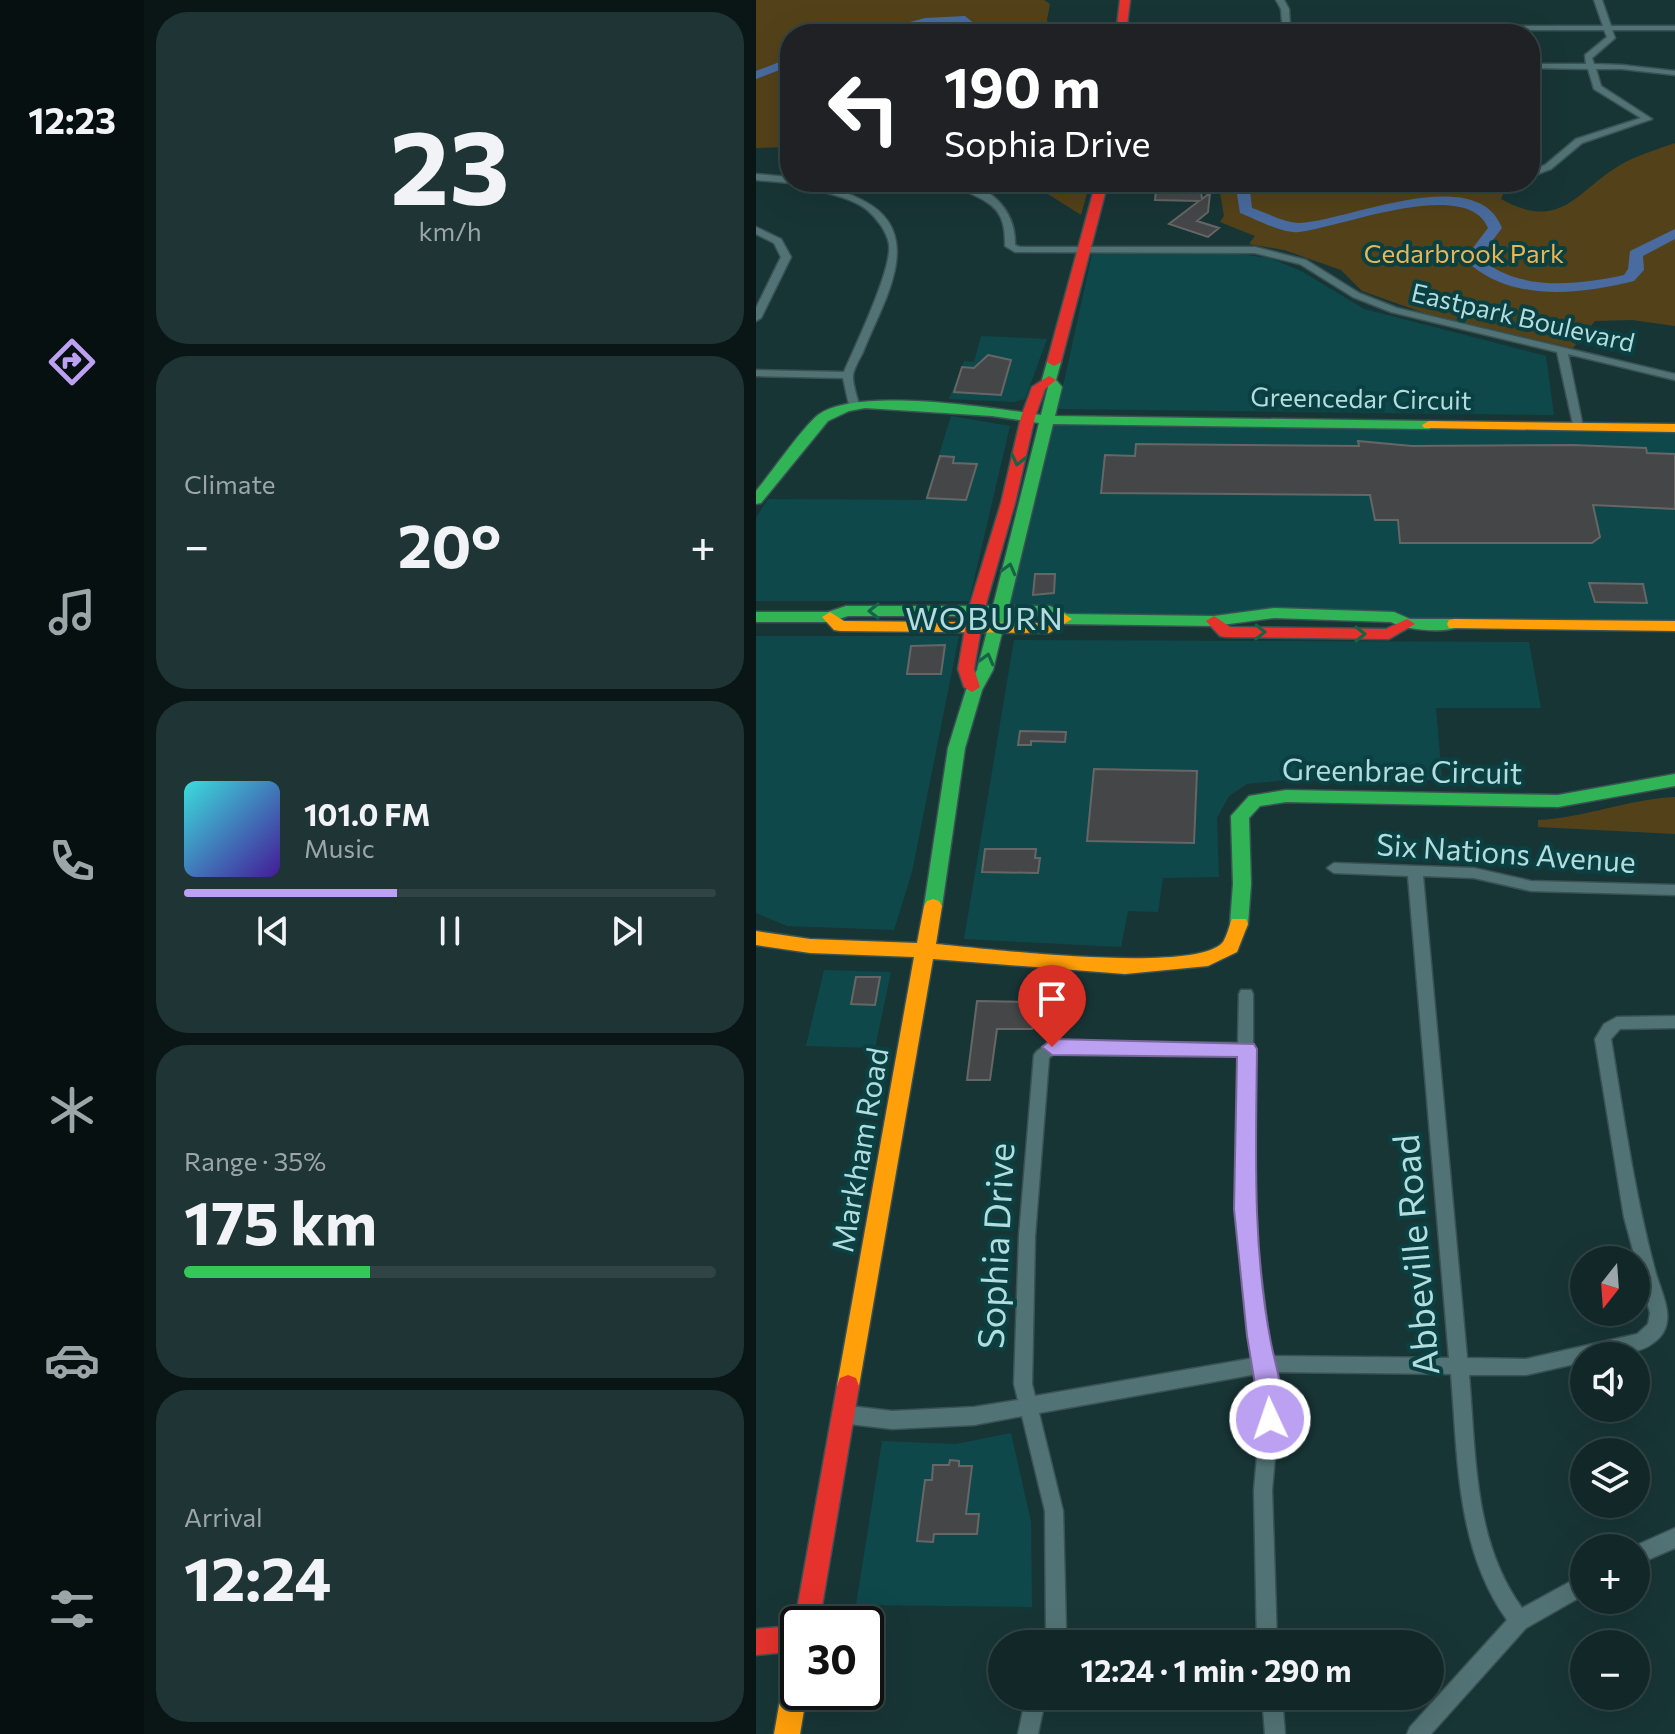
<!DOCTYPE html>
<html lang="en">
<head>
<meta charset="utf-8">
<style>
	:root { --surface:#122828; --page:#1f3434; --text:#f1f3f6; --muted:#9ca6a8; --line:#314445; --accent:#bca0f2 }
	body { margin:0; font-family:Commissioner,sans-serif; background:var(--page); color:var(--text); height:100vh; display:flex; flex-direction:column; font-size:30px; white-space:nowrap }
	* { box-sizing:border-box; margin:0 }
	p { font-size:26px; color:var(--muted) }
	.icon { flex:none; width:44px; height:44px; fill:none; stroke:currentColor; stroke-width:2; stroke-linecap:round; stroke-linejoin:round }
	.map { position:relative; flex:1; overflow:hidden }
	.panel { display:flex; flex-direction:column; gap:12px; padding:12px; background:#0a1616; width:612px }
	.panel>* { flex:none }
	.guide { position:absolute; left:24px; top:24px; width:760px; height:168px; border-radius:32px; box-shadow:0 8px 32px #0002,0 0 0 2px var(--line); background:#202124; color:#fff; overflow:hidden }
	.needle { width:52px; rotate:197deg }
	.fabs { position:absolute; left:814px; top:1246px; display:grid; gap:16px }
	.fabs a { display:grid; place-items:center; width:80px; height:80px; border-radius:50%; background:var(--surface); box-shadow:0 8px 32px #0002,0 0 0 2px var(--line); font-size:40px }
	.speed { position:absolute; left:24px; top:1606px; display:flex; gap:16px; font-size:40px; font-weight:700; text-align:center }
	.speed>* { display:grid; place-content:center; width:104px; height:104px; border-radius:50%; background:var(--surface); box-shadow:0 8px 32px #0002,0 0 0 2px var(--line); line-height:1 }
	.speed .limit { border:4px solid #111; border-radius:12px; background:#fff; color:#111 }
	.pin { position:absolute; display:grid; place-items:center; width:68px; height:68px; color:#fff; margin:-82px -34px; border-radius:50% 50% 50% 0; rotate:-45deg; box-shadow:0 0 8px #0007 }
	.pin .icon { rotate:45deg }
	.me { position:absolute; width:88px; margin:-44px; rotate:357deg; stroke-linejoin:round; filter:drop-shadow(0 0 6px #0008) }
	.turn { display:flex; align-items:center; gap:28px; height:168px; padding:0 32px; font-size:36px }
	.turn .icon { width:104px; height:104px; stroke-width:2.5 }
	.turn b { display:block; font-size:56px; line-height:68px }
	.big { font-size:60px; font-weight:700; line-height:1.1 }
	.panel .card { flex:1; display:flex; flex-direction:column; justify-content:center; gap:12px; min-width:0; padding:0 28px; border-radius:32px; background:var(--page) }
	.panel .dial { align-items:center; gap:0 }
	.dial b { font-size:104px; line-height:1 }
	.song { display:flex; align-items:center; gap:24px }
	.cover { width:96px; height:96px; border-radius:12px; background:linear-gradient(135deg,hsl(180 70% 55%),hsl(260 70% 35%)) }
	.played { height:8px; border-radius:4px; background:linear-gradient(90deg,var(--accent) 40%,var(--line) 40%) }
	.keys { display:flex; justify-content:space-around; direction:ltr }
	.heat { display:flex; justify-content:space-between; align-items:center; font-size:44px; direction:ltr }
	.charge { height:12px; border-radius:6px; background:linear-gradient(90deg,#34c759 35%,var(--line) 0) }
	.trip { position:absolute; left:232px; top:1630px; width:456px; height:80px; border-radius:40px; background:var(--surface); box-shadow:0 8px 32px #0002,0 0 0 2px var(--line); font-weight:700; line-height:80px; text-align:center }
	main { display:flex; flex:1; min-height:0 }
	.dock { display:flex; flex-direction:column; width:144px; justify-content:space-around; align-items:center; background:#071010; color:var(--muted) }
	.dock .icon { width:56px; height:56px }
	.dock .current { color:var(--accent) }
	.dock b { font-size:36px; color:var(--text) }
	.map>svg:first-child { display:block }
</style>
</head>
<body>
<main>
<nav class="dock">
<b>12:23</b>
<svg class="icon current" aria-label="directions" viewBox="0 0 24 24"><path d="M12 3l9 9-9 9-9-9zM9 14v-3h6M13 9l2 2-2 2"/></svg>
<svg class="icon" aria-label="music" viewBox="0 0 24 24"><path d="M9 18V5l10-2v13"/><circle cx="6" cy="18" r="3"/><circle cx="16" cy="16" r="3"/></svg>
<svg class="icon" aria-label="phone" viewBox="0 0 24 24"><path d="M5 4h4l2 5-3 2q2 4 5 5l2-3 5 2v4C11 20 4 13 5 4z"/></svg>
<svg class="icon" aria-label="climate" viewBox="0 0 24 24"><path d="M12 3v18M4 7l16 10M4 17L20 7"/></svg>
<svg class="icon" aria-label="car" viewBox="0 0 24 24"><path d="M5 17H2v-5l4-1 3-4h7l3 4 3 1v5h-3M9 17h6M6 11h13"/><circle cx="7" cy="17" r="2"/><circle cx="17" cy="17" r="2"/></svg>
<svg class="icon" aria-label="filters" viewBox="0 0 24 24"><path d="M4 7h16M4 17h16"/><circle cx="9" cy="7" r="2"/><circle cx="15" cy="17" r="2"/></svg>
</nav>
<section class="panel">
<div class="card dial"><b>23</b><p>km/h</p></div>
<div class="card"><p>Climate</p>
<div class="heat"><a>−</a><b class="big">20°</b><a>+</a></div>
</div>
<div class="card">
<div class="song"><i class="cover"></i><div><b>101.0 FM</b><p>Music</p></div></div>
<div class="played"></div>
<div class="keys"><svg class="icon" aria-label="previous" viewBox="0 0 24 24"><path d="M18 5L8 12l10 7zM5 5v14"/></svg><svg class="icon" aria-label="pause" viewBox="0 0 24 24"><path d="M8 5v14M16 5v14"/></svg><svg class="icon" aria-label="next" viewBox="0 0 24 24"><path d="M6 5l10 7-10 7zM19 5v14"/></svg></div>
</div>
<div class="card"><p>Range · 35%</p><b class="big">175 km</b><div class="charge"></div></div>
<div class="card"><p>Arrival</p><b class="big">12:24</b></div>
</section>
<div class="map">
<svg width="919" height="1734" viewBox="0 0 919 1734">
	<rect width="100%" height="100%" fill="#183536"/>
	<path fill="#0e484b" d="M474 253 514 258 547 272 608 309 790 356 798 415 302 409 336 254Z
		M225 336 291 339 269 399 258 402 193 399 208 361 218 362Z
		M195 416 254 426 213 601H0V518L12 499 169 500Z
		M291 420 919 428V626L557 616 458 621 242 611Z
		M0 636H203L156 872 138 930 31 926 0 913Z
		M258 640 773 642 785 708H680L686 780H531L491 784 473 796 461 818 463 877 407 878 402 912 372 911 365 947 208 939Z
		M68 970 135 972 119 1048 50 1046Z
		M255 1433 275 1522 276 1607 100 1605 126 1441 200 1444Z"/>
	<path fill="#534219" d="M0 0H288L294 4 291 20 296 34H34V147L0 148Z
		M919 143V326L876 320 839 321 817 348 668 313 606 291 585 270 528 250 493 244 499 236 464 222 468 216 463 187 434 182H696L703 186 714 182H752L745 199C807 233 820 190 866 164 882 155 902 149 919 143Z
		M273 182H334L325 215Z
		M919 797V834L782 827V820C829 818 872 799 919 797Z"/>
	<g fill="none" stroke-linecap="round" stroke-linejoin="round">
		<path fill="#496b9f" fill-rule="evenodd" d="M209 16 231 34H218L206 24 108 34 169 18Z
			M34 58V66L0 79V71Z
			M479 182H493L496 208C509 212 529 223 543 223 591 221 721 161 746 228L730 249 729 262C767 291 823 285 868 275L872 269 874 251 919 229V239L887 256 888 270 878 281C826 294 761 302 716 266V249L732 228C711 176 583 228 543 232 526 234 500 219 484 213Z"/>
	</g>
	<path fill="#444647" stroke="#666" stroke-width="2" d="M400 191 445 192 446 199 454 193 452 212 441 221 463 228 452 237 413 224 443 201 399 200Z
		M232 355 255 360 245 395 198 392 206 367 218 368Z
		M602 441 656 446 817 445 890 448 891 453 919 454V509L837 505 844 537 836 543H644L642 520H619L614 495 345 493 349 455 379 456 380 444 603 446Z
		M184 456 198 457 197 463 221 464 210 500 171 498Z
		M279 574H299L298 593 277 595Z
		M833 583 887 584 891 603 839 602Z
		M189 645 185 674H151L155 646Z
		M264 731 310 732 309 742 275 741V745H262Z
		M338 769 441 771 438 843 331 841Z
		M229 849H280L279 858H284L282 873 226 872Z
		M100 977H124L119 1005 95 1004Z
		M221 1001 279 1002 282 1015 276 1029H241L234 1080H211Z
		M194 1460 203 1461V1466H216L210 1514H223L221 1534H178L177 1542 161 1541 169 1480H176L177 1465H193Z"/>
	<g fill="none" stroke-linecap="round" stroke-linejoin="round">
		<g stroke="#3a5254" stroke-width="3">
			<path id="street" d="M520 0H528L533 9 534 26H847L838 0H846L855 26H919V30H856L859 38 836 58 838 64 866 65 919 71V75L866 69H840L845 86 896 119 826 143 795 169 774 177V171L789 165 820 139 885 118 838 89 832 69 774 68V64H830L829 55 851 37 848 30H535V34H527L525 9Z
				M0 174 34 177V182H37L34 183 0 180Z
				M42 182C65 182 85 190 106 200 173 233 126 303 107 352 104 358 98 368 97 375 96 383 101 396 103 405L102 407 98 408 93 405 87 378 0 376V370L88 372C99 346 137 268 133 244 131 231 120 217 110 209 89 194 61 193 42 182Z
				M195 182C231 182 260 208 259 245L264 247H499L550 260 603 293 641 308 919 374V380L812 354 827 427 822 430 818 429 801 352 635 312 597 297 544 264 499 253 259 252 249 246C251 199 225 203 195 182Z
				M0 227 25 239 35 257 5 318 0 321V308L25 257 18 243 0 234Z
				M578 863 718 868 775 881 919 885V895L775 891 718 878 667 876 711 1358 770 1359 881 1334 892 1324 894 1313 868 1217 839 1039 848 1024 861 1017 919 1016V1028L864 1029 855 1039C868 1118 879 1197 900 1274 905 1291 918 1315 907 1333 891 1357 853 1356 828 1356V1362L770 1375H713C720 1454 717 1541 766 1608L828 1574V1595L770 1628 675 1734H651L654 1727 751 1620C700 1549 702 1458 695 1374L519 1372 524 1401 516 1490 521 1644H501L498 1490 506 1401 501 1374 283 1413 307 1511 310 1629 304 1644H284L290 1629 289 1511 266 1416 218 1425 136 1429 85 1423 79 1420 76 1414 79 1408 85 1405 136 1411 218 1407 262 1400 258 1384 263 1236 278 1055 281 1051 296 1041 482 1043 483 994 485 990H495L497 994V1209L515 1356 693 1358 652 876 578 873 571 868ZM299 1053 482 1055 481 1209 498 1358 279 1396 276 1384 279 1236 293 1058Z
				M919 1528V1548L880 1565V1548H874Z
				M270 1696H290L282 1734H262Z
				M506 1696H526L529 1734H509Z"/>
		</g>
		<g stroke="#3a5254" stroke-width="3">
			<path id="fast" d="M298 358 305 362 300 380 306 387 299 416 673 421 680 425 673 429 297 424 253 606H294L311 614 458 616 518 608 638 612 654 619H699L707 624C694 635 650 630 635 622L518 618 458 626 308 624 291 616H250L237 670 226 690 209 748 186 906 183 911H171L168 906 192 748 210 690 221 670 235 616H92L74 622H0V612H72L90 606H237L283 423 236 416 109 408 93 411 72 421 5 503 0 504V491C16 472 45 429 62 415 99 386 238 408 285 415L292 387 286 380 291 362Z
				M919 774V786L802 807 530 802 504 806 493 818 495 884 492 924 490 929H476L474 924 477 884 475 816 493 796 530 790 802 795Z"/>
		</g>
		<g stroke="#3a5254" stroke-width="3">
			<path id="slow" d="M673 421 919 424V432L668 428 666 425Z
				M74 612 88 621 290 623 308 614 316 619 293 633 84 631 78 630 66 617Z
				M699 619 919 621V631L693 628 691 624 693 620Z
				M177 899 183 901 186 906 180 944C226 948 440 975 467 942 471 936 473 926 476 919H490L492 924 481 952 452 966 369 974 177 959 103 1386 100 1394 92 1397 84 1394 81 1386 158 957 54 953 0 945V931L54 939 161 943 168 906 171 901Z
				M42 1658V1692H51L44 1734H18L29 1671 33 1662Z"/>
		</g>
		<g stroke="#3a5254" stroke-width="3">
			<path id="jam" d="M364 0H374L370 34H360Z
				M340 182H352L305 362 298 366 291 362Z
				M293 376 300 380 289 389 279 417 259 503 228 611 218 669 224 687 216 692 208 687 202 669 212 611 245 503 265 417 276 387Z
				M458 616 474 627 630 629 651 619 659 624 633 639 470 637 464 636 450 621Z
				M92 1375 100 1378 103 1386 63 1624H42V1651L0 1655V1629L38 1626 81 1386 84 1378Z"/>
		</g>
		<use href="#street" fill="#527375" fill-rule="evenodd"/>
		<use href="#fast" fill="#30b455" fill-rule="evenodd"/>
		<use href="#slow" fill="#ff9f0a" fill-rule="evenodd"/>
		<use href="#jam" fill="#e5322d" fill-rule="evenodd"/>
	</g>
	<defs><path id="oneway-chevron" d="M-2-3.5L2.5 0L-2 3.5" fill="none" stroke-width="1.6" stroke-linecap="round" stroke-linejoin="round" transform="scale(2)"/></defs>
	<g stroke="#166348">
		<use href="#oneway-chevron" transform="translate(262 460) rotate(103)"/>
		<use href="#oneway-chevron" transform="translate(253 569) rotate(-75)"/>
		<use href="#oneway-chevron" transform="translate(118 611) rotate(-180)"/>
		<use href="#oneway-chevron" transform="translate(504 632) rotate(1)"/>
		<use href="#oneway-chevron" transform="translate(604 634)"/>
		<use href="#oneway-chevron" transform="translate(231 659) rotate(-75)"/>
	</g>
	<path fill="#bca0f2" stroke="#7a689d" stroke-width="2" d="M296 1039 498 1044 501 1049C500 1147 496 1246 515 1343 520 1369 533 1402 522 1427L514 1431 506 1427 491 1336 478 1209 481 1057 296 1055 286 1047Z"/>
	<g text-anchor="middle" stroke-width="8" stroke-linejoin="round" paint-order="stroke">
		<g font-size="26" fill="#e9b555" stroke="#0b4043">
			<text x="708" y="263">Cedarbrook Park</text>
		</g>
		<g font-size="26" fill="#b2dcde" stroke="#0b4043">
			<text transform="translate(767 318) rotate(13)" y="9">Eastpark Boulevard</text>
			<text transform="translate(605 399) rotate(1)" y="9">Greencedar Circuit</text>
		</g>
		<g font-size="30" fill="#b2dcde" stroke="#0b4043">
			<text transform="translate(646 772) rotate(1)" y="10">Greenbrae Circuit</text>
			<text transform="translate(750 854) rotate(4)" y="10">Six Nations Avenue</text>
			<text transform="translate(105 1150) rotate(-80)" y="10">Markham Road</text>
		</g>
		<g font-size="32" letter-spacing="2" fill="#b2dcde" stroke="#0b4043">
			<text x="229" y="630">WOBURN</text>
		</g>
		<g font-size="36" fill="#b2dcde" stroke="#0b4043">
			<text transform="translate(240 1246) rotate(-87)" y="13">Sophia Drive</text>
			<text transform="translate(660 1255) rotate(-95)" y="13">Abbeville Road</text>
		</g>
	</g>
</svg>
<div class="fabs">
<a><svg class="needle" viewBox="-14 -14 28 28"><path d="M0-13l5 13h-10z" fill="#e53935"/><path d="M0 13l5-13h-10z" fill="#9ca6a8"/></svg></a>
<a><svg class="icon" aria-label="sound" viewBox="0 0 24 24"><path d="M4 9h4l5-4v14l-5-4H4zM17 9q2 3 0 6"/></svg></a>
<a><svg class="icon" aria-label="layers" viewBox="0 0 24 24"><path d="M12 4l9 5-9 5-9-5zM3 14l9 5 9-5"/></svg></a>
<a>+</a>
<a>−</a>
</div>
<div class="speed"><div class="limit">30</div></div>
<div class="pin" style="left:296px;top:1047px;background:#d93025"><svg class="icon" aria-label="arrive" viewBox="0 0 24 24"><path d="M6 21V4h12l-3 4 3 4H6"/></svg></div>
<svg class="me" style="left:514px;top:1419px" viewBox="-20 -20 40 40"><circle r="17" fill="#bca0f2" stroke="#fff" stroke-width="3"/><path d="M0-11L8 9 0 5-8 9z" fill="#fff"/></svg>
<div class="trip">12:24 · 1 min · 290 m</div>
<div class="guide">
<div class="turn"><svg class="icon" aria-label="left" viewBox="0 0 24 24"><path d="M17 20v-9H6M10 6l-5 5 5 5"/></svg><div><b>190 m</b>Sophia Drive</div></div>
</div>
</div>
</main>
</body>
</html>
